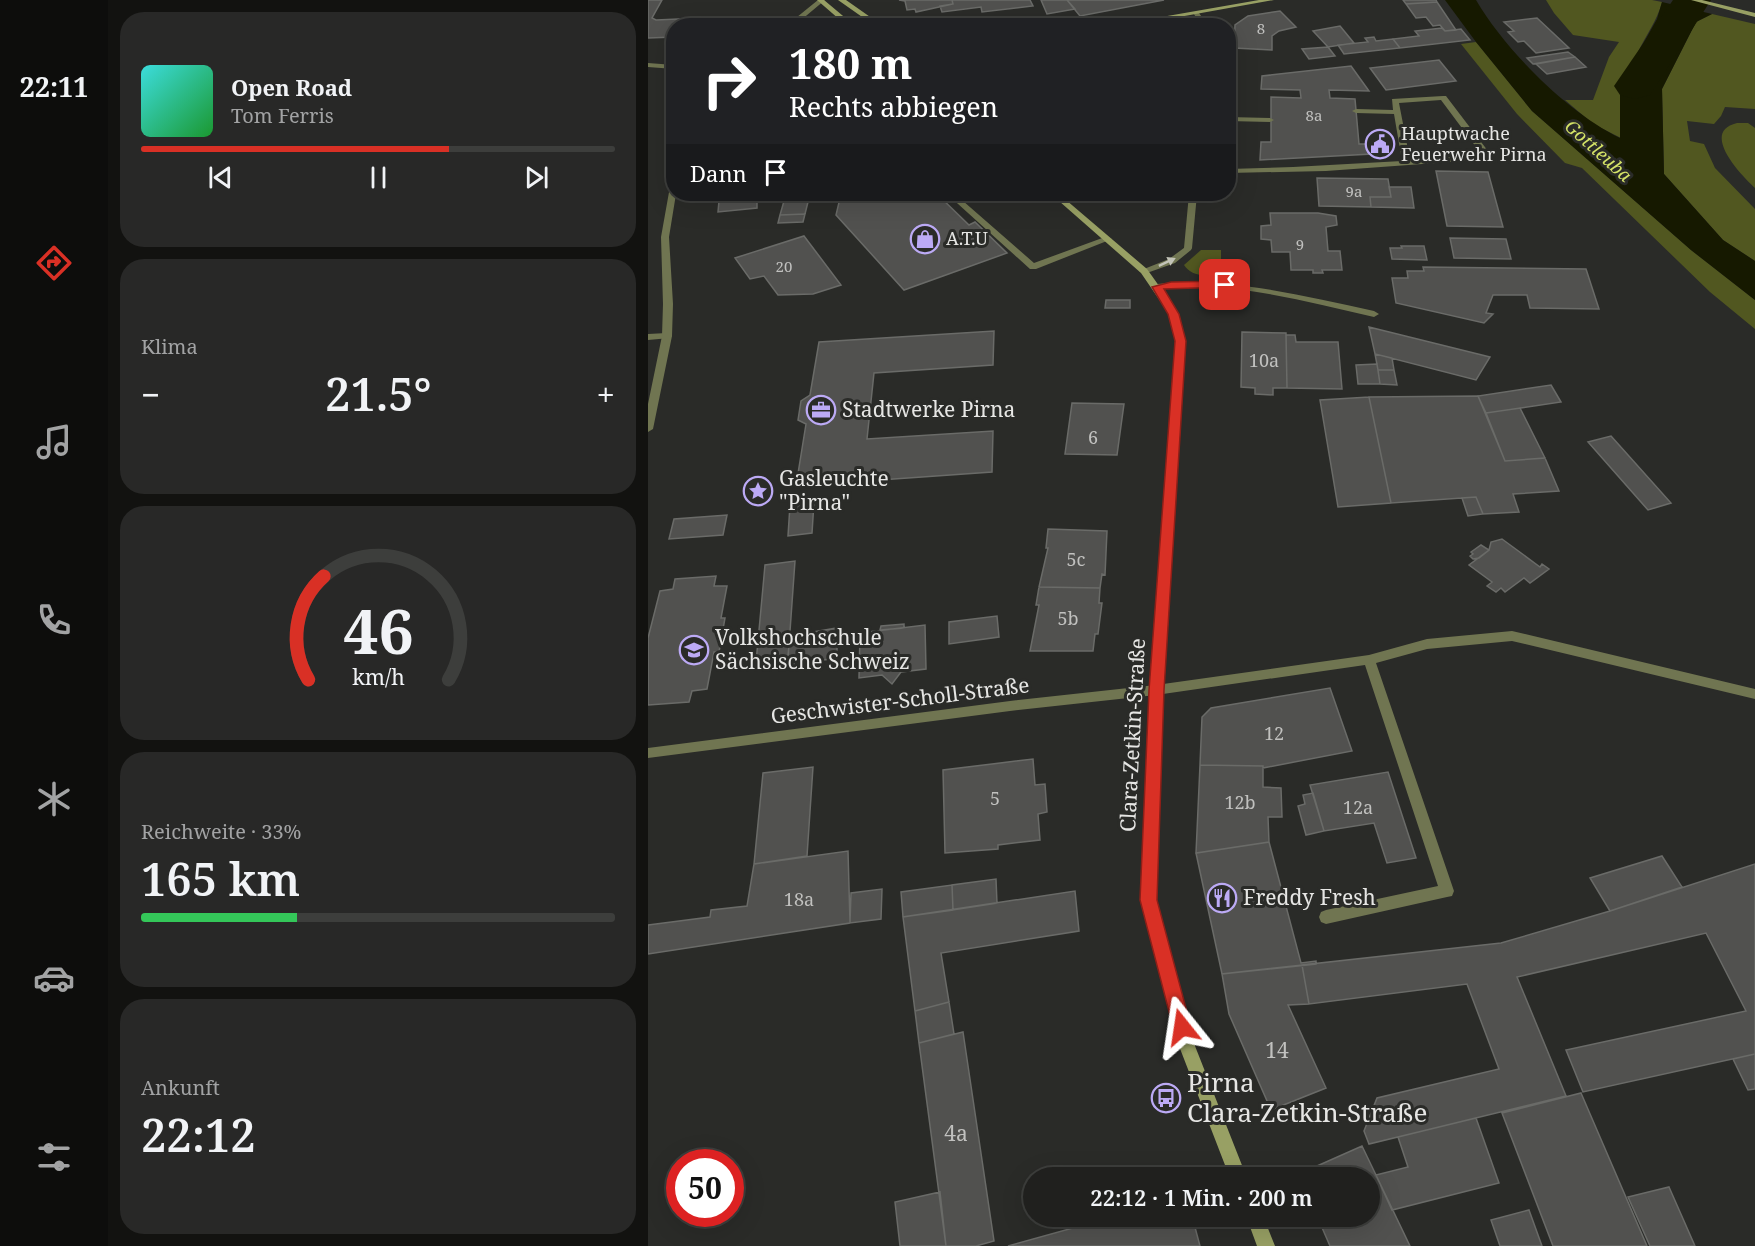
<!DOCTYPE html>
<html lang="de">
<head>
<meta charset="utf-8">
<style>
	:root { --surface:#20201e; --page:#282827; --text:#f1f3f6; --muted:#a2a3a4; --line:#3d3e3c; --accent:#d93025 }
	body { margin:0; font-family:"Noto Serif",serif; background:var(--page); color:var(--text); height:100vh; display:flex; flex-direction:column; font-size:22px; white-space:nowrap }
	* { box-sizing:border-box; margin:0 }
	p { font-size:20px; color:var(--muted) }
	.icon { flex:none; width:33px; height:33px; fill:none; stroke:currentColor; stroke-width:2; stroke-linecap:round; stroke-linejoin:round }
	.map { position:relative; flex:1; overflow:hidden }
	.panel { display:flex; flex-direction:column; gap:12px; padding:12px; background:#121210; width:540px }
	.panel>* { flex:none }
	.guide { position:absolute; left:18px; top:18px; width:570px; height:183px; border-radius:24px; box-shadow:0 6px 24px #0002,0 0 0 2px var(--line); background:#202124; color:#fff; overflow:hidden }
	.speed { position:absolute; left:18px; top:1149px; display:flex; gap:12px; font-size:30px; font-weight:700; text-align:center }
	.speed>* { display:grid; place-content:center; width:78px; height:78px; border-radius:50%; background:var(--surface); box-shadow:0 6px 24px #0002,0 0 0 2px var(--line); line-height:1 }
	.speed .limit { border:9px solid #d22; background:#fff; color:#111 }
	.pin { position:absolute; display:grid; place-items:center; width:51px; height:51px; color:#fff; margin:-26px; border-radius:12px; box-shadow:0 3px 9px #0006 }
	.me { position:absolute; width:66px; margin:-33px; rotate:345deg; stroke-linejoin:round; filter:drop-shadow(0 0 4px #0008) }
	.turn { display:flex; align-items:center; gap:21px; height:126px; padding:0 24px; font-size:27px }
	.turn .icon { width:78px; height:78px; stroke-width:2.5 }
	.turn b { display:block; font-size:42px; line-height:51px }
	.then { display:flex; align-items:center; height:57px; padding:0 24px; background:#0003; gap:12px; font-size:22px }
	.big { font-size:45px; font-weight:600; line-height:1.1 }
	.panel .card { flex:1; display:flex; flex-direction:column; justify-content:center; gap:9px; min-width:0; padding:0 21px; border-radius:24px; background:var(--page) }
	.panel .dial { align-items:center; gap:0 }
	.dial svg { height:156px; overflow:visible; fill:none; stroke:var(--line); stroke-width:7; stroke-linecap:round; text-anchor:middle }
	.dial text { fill:var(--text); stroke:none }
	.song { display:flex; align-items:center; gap:18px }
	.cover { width:72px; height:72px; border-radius:9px; background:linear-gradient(135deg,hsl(180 70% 55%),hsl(130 70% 35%)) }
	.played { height:6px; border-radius:3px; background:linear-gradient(90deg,var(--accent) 65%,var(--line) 65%) }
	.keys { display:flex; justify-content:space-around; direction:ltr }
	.heat { display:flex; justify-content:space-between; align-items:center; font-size:33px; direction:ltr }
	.charge { height:9px; border-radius:4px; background:linear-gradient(90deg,#34c759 33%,var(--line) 0) }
	.trip { position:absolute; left:375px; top:1167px; width:357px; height:60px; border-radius:30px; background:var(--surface); box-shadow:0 6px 24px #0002,0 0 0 2px var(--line); font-weight:600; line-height:60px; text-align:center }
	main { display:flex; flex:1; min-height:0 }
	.menu { display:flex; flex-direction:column; width:108px; justify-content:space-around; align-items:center; background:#0d0d0c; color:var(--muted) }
	.menu .icon { width:42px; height:42px }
	.menu .current { color:var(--accent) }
	.menu b { font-size:27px; color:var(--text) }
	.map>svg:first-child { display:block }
</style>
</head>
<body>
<main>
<nav class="menu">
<b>22:11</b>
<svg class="icon current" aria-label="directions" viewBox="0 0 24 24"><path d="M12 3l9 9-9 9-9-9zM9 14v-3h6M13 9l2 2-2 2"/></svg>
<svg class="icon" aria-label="music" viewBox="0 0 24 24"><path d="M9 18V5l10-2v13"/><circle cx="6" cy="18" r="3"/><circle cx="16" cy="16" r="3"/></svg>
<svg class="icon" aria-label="phone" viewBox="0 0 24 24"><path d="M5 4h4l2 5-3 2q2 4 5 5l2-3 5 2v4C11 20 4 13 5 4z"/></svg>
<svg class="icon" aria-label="climate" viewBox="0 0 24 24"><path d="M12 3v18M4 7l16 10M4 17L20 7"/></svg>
<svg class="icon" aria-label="car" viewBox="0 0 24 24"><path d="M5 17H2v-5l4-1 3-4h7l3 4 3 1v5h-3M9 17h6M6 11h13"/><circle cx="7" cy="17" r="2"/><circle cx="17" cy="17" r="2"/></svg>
<svg class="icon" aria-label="filters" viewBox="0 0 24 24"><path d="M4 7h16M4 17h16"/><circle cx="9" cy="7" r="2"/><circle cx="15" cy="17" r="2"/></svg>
</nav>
<section class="panel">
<div class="card">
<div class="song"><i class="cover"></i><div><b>Open Road</b><p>Tom Ferris</p></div></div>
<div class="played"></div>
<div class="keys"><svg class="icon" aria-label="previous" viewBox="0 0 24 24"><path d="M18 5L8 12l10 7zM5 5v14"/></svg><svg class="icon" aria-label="pause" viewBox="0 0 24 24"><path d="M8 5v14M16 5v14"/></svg><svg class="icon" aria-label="next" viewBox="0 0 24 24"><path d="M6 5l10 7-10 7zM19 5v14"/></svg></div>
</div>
<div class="card"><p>Klima</p>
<div class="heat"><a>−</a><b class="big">21.5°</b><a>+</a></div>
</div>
<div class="card dial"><svg viewBox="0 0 100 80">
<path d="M14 69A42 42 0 1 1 86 69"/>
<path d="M14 69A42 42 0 0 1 22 16" stroke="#d93025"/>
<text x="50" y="56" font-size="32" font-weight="700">46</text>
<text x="50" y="72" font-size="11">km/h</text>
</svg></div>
<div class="card"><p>Reichweite · 33%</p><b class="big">165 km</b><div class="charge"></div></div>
<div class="card"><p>Ankunft</p><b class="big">22:12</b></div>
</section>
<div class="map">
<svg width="1107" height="1246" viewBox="0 0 1107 1246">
	<rect width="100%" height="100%" fill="#2a2b28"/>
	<path fill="#515720" d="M898 0H1004L1014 2C1009 21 998 35 990 52 981 73 973 116 973 138L945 124 917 100H945L961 57 971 42 925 35 906 13Z
		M1064 14 1107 24V109L1077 107 1073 116 1066 124 1039 121 1042 141 1056 144 1067 168 1107 209V261L1075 240 1016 174 1014 89 1048 22Z
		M828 42 884 111 1043 250 1107 300V329L1062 292 934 168 917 163 869 114 813 44Z
		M1089 123H1100L1107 128V188C1094 176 1051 132 1089 123Z
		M553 250H573V270C561 278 544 277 536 265Z"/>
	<path fill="#161900" d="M797 0H828C858 51 919 112 972 138V92L990 53 1009 19 1014 2 1064 14 1048 22 1014 89 1016 174 1075 240 1107 261V300L1043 250 884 111 828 42Z"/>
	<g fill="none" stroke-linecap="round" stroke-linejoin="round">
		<path fill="#161900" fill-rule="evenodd" d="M1025 0H1063L1002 95 987 99 972 95 966 86Z"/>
	</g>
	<path fill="#51514f" stroke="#6a6b68" stroke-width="1.5" d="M0 0H14L4 18 8 20 75 17 72 26H26V37L0 38Z
		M251 0H304L305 4 268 12 267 9 259 10 257 1Z
		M304 0H382L385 6 334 12 333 7 294 12 292 6 305 4Z
		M393 0H419L427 9 399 14Z
		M419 0H516L432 16Z
		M755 0H788L789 2 758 4Z
		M789 2 808 30 797 31 792 25 785 26 778 17 768 18 758 4Z
		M632 11 648 27 631 31 624 36V50L586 48 587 25 600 16Z
		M889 18 921 48 888 53 876 41 870 42 860 32 866 31 856 22Z
		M692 26 706 43 680 47 665 31Z
		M794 28 797 31 813 29 822 40 752 48 745 39 771 36 767 31Z
		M726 37 728 41 745 39 752 48 696 54 690 45 720 42 717 38Z
		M680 47 687 56 661 59 654 49Z
		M920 52 927 57 885 64 879 58Z
		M927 57 938 67 899 74 888 64Z
		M791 60 808 81 738 90 722 68Z
		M703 66 721 91 681 90 682 98 707 99 711 144H723L724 154 612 160 613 142H623V97L653 98 652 90 613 89 614 76Z
		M788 171 840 172 855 227 799 226Z
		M669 178 740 179 743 197H722L723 207 671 206Z
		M741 187H763L766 208 723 207 722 197H743Z
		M70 194H115L109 197V208L70 212 71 201 67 199V195Z
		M138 194H162L157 214 132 215Z
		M193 194H289L321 225 327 222 359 253 256 290 188 215Z
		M622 213H670L688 216 689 225 678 227 680 251H692L694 270H674L675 273H665V270H643L642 252H624L623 240 613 239V226L623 225Z
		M157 214 155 222 130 223 132 215Z
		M156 236 193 285 165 294 130 295 116 276 102 279 87 258Z
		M802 238 858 239 863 259 806 258Z
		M753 246H776L779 260 744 259 742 248H754Z
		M775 267 938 269 951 309 882 308 879 295H845L838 313 845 314 836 323 748 303 744 278H760L759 271H776Z
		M458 300H482V308H457Z
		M721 327 842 357 828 380 727 354Z
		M346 331 345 365 226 373 219 439 345 431 344 472 148 486 158 424 150 420 153 401 162 395 171 342Z
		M594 332 638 333 639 388H625V395L607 394V388L593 387Z
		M638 335H647L648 342H690L694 389 639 388Z
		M727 354 744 358 746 370H730Z
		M729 364 732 384H710L708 365Z
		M730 370H746L749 385 732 384Z
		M903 385 913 402 838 413 830 396Z
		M830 396 857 461 897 458 911 491 865 494 871 512 835 514 828 497 743 503 721 397Z
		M721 397 743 503 690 507 672 400Z
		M424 403 476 404 469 455 417 454Z
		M872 408 897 458 857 461 838 413Z
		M963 436 1023 503 1000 510 940 442Z
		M828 497 835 514 820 516 814 498Z
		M166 502 164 533 140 536 142 505Z
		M79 515 75 535 21 539 26 519Z
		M400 529 459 531 457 575 454 574 452 588 391 587 400 548H398Z
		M854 539 892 567 894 564 901 569 882 583 876 578 857 592 853 588 848 592 839 586 844 582 821 565 841 550 843 542Z
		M833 545 841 550 831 558 825 559 822 556 825 554 823 552Z
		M147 561 140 659 108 663 117 565Z
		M68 576 66 586H79L73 618H77L71 652H66L59 689 44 691 41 702 0 705V638L12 591 25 589 27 579Z
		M391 587 452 588 451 603H454L450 634H447L445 651H382L391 605H388Z
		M349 616 351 637 301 644V622Z
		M256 624V628L232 630 233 626Z
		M277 625 278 669 253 672 244 684 234 675 211 678 212 633Z
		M189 628V658L139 665 142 636Z
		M682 688 704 751 615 768V766L552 765 554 717 563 708Z
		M385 759 387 785 397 784 399 812 390 814 392 840 350 845V849L297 853 295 770Z
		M552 765 615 766V787L633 788 634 817H620L621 842 548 853Z
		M165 767 159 856 106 864 115 773Z
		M740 772 768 858 739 863 726 823 676 831 662 785Z
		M665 793 676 831 658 835 650 806 657 804 655 795Z
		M621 842 653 963 668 961V964L574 974 548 853Z
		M200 851 202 923 0 954V925L62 917 63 910 99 906 106 864Z
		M1014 856 1034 887 962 911 942 878Z
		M1107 864V1054L935 1092 918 1050 1098 1011 1058 933 869 977 918 1096 721 1144 716 1131 729 1098 851 1069 819 984 661 1004 654 965 853 943 962 911Z
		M348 879 349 903 305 910 304 885Z
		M304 885 305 910 255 917 253 892Z
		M234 889 233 919 202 923 203 893Z
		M427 891 431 931 293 953 301 1002 267 1011 255 917Z
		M654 965 661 1004 640 1005 678 1088 623 1110 581 1014 574 974Z
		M301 1002 306 1034 271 1043 267 1011Z
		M315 1032 346 1241 328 1246H298L271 1043Z
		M1107 1054V1089L1100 1090 1085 1059Z
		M933 1093 999 1246H905L854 1113Z
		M828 1118 851 1183 744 1210 728 1175 760 1167 750 1137Z
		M714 1146 728 1175 762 1246H682L669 1216H722V1178H652L651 1174Z
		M1021 1187 1047 1246H1002L980 1197Z
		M292 1192 298 1246H252L247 1202Z
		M881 1210 894 1246H852L843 1220Z
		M468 1216H544L552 1246H360Z"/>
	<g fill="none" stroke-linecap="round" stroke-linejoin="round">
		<path fill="#707551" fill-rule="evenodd" d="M0 63 26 65V69L0 67Z
			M795 96H798L843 155V159L678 171 580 173V169L645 167 754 161 746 114 708 113 704 111 708 109 745 110 744 99ZM793 100 834 155 762 160 751 103Z
			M580 117 622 118 626 120 622 122 580 121Z
			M299 194H307L386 263 457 237 464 239 388 269H382Z
			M540 245 544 248 543 250 527 263 496 274 491 271 521 259Z
			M535 282C600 282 663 297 726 311L731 314 726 317C672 305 618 290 563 287 551 287 510 291 504 287L509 284Z
			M19 333 24 336 22 338 0 340V334Z
			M864 631 1107 689V699L864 641 779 649 728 663 806 891 804 896 799 897 678 924 673 922 671 917 673 912 678 910 790 886 717 665 508 695 504 694 502 690 504 686 508 685 721 655 779 639Z"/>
		<path fill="#707551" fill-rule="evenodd" d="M170 0H177L146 26H138Z
			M547 13H551L560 26H553L546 14Z
			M23 181H26V194H28L21 237 25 304 24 336 5 429 0 432V404L14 336 15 304 13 237Z
			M541 194H549L544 248 540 251 536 248Z
			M508 685 512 686 514 690 512 694 508 695 362 711 0 758V748L362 701Z"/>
		<path fill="#98a064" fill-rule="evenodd" d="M169 0H176L207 26H199Z
			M190 0H198L235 26H227Z
			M611 0H626L481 26H462Z
			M1043 0H1054L1107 13V17Z
			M403 194H411L499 269 531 314 537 341 514 690 507 900 547 1046 599 1178H582L531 1046 493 900 502 690 527 341 521 314 493 273Z
			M598 1216H615L627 1246H609Z"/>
	</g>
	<defs><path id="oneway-solid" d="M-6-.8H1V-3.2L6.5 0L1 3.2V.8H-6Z" transform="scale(1.5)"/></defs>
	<use fill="#c3c4b8" href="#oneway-solid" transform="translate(519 262) rotate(-25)"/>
	<path fill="#d93025" stroke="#8d1f18" stroke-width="1.5" d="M577 281 582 285 580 287 516 289 531 314 538 341 516 690 509 900 543 1027 540 1033 534 1036 528 1033 525 1027 492 900 501 690 527 341 520 314 504 287 523 282Z"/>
	<defs>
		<g id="civic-ring" transform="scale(1.5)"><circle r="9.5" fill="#2a2b28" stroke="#bcaaf5" stroke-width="1.5"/><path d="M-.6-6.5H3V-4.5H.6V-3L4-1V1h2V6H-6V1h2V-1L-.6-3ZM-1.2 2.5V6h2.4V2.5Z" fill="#bcaaf5"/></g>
		<g id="shop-ring" transform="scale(1.5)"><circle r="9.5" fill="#2a2b28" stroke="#bcaaf5" stroke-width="1.5"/><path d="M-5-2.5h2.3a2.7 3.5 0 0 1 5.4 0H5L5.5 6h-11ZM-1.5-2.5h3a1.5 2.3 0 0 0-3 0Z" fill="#bcaaf5"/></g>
		<g id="office-ring" transform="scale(1.5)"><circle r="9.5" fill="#2a2b28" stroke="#bcaaf5" stroke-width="1.5"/><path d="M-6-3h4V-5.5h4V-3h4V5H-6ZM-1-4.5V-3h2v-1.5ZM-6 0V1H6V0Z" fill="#bcaaf5"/></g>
		<g id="sight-ring" transform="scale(1.5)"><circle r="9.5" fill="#2a2b28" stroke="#bcaaf5" stroke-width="1.5"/><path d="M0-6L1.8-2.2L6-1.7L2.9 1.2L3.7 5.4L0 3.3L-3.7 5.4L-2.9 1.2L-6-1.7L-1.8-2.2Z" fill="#bcaaf5"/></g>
		<g id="university-ring" transform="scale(1.5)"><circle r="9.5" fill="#2a2b28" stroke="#bcaaf5" stroke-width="1.5"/><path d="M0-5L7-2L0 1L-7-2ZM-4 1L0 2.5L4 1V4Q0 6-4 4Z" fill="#bcaaf5"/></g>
		<g id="restaurant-ring" transform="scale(1.5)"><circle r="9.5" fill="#2a2b28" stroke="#bcaaf5" stroke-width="1.5"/><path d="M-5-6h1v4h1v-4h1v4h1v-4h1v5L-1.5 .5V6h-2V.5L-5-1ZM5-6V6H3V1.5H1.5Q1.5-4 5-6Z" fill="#bcaaf5"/></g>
		<g id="bus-ring" transform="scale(1.5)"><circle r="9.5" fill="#2a2b28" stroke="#bcaaf5" stroke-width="1.5"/><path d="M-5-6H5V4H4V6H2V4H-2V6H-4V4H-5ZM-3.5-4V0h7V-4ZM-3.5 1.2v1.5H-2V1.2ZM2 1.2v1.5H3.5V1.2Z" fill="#bcaaf5"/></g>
	</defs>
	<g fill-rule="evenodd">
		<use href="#civic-ring" x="732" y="144"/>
		<use href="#shop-ring" x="277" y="239"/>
		<use href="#office-ring" x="173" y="410"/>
		<use href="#sight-ring" x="110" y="491"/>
		<use href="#university-ring" x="46" y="650"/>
		<use href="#restaurant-ring" x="574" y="898"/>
		<use href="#bus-ring" x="518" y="1098"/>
	</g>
	<g text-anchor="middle" stroke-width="6" stroke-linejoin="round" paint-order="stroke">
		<g font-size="15" fill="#c1c1bf">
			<text x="613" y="34">8</text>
			<text x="666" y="121">8a</text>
			<text x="706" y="197">9a</text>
			<text x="652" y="250">9</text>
			<text x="136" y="272">20</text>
		</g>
		<g font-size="18" fill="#e6e6e4" stroke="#2a2b28" text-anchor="start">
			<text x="753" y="140">Hauptwache<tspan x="753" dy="21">Feuerwehr Pirna</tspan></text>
			<text x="298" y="245">A.T.U</text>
		</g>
		<g font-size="18" font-style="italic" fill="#d5e367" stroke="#2a2b28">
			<text transform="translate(950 151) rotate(42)" y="6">Gottleuba</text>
		</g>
		<g font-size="18" fill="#c1c1bf">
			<text x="616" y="367">10a</text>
			<text x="445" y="444">6</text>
			<text x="428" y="566">5c</text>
			<text x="420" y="625">5b</text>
			<text x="626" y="740">12</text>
			<text x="347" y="805">5</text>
			<text x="592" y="809">12b</text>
			<text x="710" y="814">12a</text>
			<text x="151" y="906">18a</text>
		</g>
		<g font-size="21" fill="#e6e6e4" stroke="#2a2b28" text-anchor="start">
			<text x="194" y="417">Stadtwerke Pirna</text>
			<text x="131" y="486">Gasleuchte<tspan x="131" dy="24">"Pirna"</tspan></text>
			<text x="67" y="645">Volkshochschule<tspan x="67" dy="24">Sächsische Schweiz</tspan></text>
			<text x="595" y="905">Freddy Fresh</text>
		</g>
		<g font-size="21" fill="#e6e6e4" stroke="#2a2b28">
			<text transform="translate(252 701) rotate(-7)" y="7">Geschwister-Scholl-Straße</text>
			<text transform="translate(485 735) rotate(-87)" y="7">Clara-Zetkin-Straße</text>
		</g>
		<g font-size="21" fill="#c1c1bf">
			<text x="629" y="1058">14</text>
			<text x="308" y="1141">4a</text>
		</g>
		<g font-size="26" fill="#e6e6e4" stroke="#2a2b28" text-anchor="start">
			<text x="539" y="1092">Pirna<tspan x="539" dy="30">Clara-Zetkin-Straße</tspan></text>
		</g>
	</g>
</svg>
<div class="speed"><div class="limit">50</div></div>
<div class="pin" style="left:577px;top:285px;background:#d93025"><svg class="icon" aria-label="arrive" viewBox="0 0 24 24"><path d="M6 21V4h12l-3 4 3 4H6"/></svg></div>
<svg class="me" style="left:534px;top:1027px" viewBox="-20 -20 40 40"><path d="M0-17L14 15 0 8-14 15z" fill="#d93025" stroke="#fff" stroke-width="4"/></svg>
<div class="trip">22:12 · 1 Min. · 200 m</div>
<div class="guide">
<div class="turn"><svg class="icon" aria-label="right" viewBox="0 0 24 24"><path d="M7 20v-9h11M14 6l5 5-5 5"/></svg><div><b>180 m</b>Rechts abbiegen</div></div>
<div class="then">Dann<svg class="icon" aria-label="arrive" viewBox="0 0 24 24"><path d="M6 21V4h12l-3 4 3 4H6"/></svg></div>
</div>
</div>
</main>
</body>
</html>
